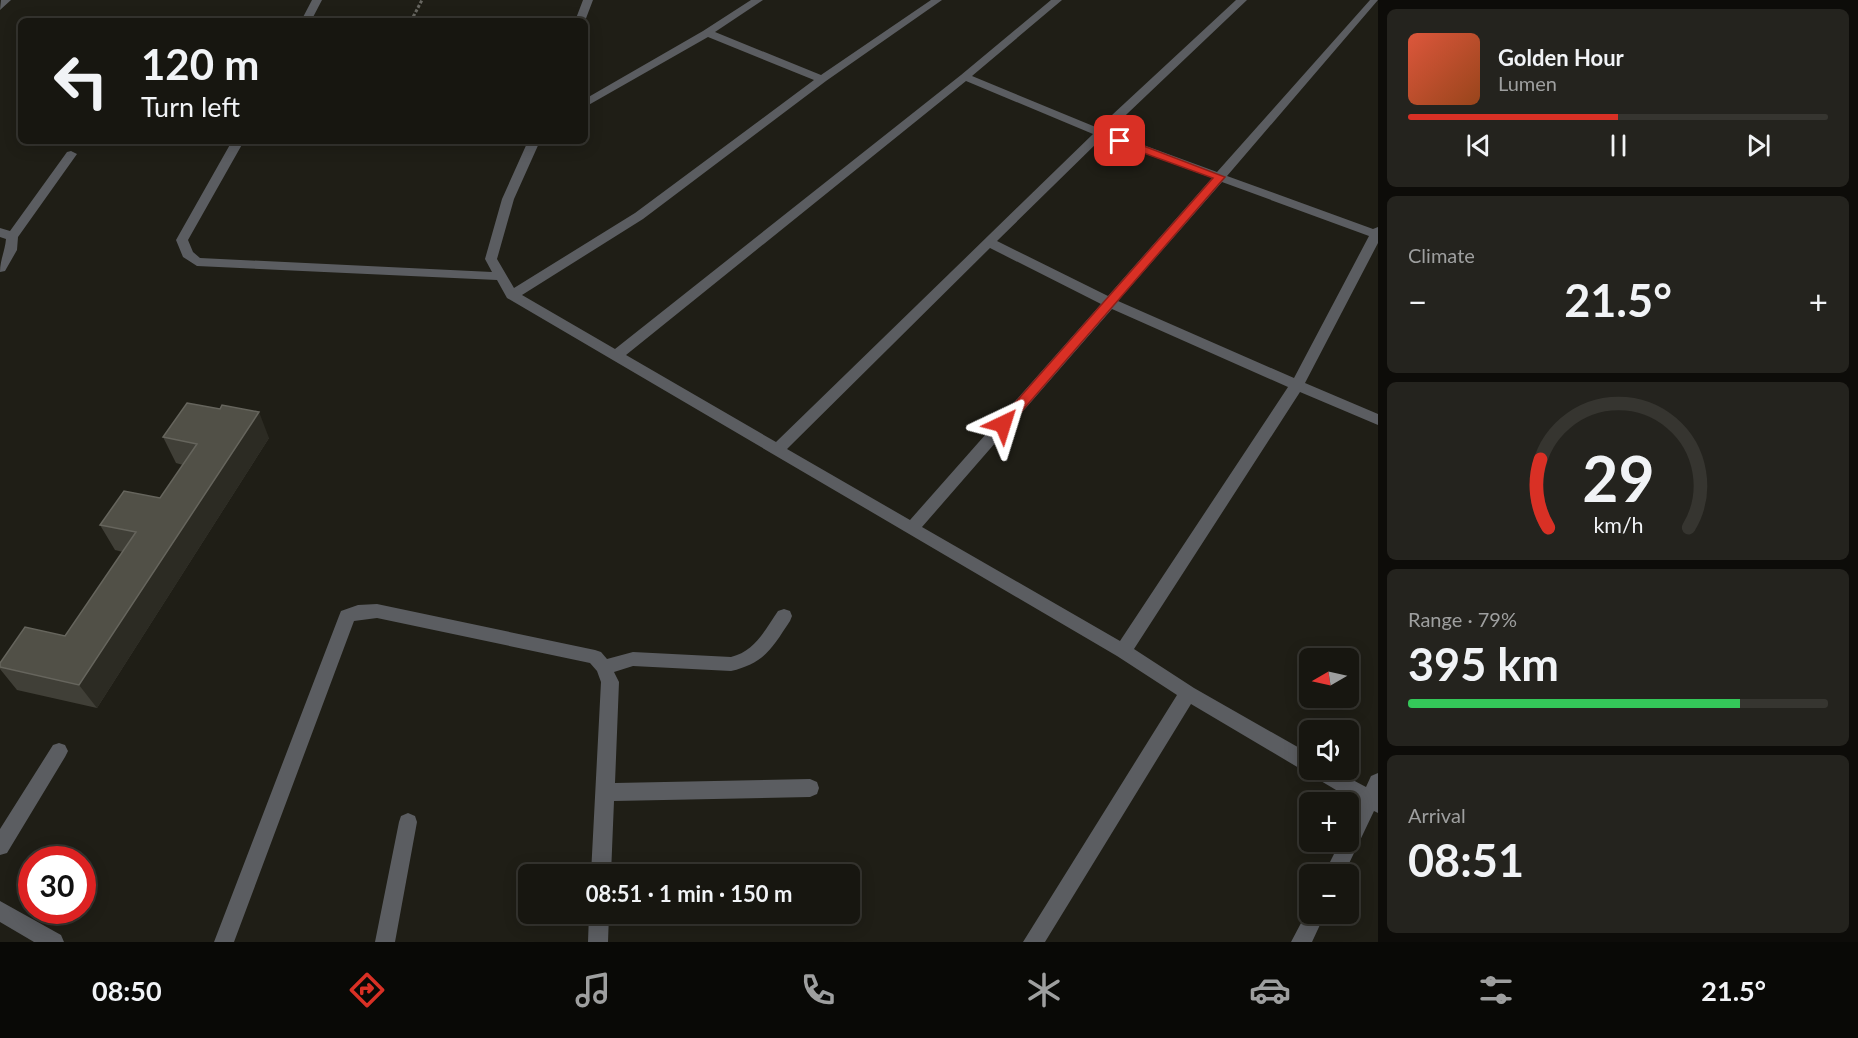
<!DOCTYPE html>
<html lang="en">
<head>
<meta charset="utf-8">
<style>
	:root { --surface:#171610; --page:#24231e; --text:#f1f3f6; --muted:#9e9f9f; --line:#363530; --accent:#d93025 }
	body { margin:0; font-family:Lato,sans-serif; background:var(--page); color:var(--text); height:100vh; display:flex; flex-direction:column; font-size:22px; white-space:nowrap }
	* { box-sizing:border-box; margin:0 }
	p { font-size:20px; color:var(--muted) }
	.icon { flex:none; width:33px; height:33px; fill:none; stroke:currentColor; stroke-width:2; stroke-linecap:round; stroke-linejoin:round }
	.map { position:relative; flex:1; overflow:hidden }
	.side { display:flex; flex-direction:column; gap:9px; padding:9px; background:#0d0c09; width:480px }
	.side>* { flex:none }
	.banner { position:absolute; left:18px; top:18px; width:570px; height:126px; border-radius:9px; box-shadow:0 3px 15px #0003,0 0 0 2px var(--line); background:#171610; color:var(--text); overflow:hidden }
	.needle { width:39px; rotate:261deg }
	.fabs { position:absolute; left:1299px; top:648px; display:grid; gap:12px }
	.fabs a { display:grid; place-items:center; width:60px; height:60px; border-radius:9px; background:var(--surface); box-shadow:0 3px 15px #0003,0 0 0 2px var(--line); font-size:30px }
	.speed { position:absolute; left:18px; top:846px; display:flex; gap:12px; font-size:30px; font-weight:700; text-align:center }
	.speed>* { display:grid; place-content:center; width:78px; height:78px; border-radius:50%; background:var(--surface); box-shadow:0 3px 15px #0003,0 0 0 2px var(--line); line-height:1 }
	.speed .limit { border:9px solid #d22; background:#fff; color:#111 }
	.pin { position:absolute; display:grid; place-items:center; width:51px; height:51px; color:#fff; margin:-26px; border-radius:12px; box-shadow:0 3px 9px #0006 }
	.me { position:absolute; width:66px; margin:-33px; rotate:41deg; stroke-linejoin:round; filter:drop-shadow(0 0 4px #0008) }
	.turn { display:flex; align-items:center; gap:21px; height:126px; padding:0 24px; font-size:27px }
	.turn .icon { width:78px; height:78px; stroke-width:2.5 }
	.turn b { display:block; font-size:42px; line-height:51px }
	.big { font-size:45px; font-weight:700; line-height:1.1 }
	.side .card { flex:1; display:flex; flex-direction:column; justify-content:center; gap:9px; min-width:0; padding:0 21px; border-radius:9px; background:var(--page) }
	.side .dial { align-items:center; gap:0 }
	.dial svg { height:156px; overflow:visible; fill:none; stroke:var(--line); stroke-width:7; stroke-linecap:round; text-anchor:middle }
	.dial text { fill:var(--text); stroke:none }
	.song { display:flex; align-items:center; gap:18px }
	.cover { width:72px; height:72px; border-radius:9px; background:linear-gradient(135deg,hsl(10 70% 55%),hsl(20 70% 35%)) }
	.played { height:6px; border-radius:3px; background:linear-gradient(90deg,var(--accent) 50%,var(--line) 50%) }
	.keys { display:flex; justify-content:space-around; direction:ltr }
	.heat { display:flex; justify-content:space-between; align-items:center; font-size:33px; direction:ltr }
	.charge { height:9px; border-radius:4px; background:linear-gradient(90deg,#34c759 79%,var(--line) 0) }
	.trip { position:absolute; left:518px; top:864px; width:342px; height:60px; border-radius:9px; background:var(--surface); box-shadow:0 3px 15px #0003,0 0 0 2px var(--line); font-weight:700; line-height:60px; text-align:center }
	.dock { display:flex; height:96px; justify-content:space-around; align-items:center; background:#090906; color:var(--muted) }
	.dock .icon { width:42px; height:42px }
	.dock .selected { color:var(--accent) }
	.dock b { font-size:27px; color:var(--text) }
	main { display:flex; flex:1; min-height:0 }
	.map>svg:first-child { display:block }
</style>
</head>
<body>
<main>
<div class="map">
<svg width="1378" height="942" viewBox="0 0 1378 942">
	<rect width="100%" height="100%" fill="#1f1e16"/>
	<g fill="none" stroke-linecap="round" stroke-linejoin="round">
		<path stroke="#686761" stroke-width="3" stroke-dasharray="3 2" stroke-linecap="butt" d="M411 21 422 0"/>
		<path fill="#5b5d61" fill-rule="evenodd" d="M11 0 0 10 1 0Z
			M312 0H322L311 21H301Z
			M583 0H593L585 21H575Z
			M751 0H763L715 32 821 75 931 0H942L826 81 643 219 522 295 615 349 961 75 1051 0H1062L972 76 1098 128 1236 0H1247L1108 132 1217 172 1370 0H1378L1227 176 1373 229 1378 227V243L1305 383 1378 414V425L1300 392 1134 649 1194 688 1310 754V770H1334L1366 787 1371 776 1378 773V813L1374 811 1344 874H1324L1340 842H1348V823L1358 803 1191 704 1045 942H1023L1177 695 1117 656 507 298 497 280 197 266 183 257 176 240 232 141H244L188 240 193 252 200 258 492 272 485 259 502 199 528 141H540L514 199 497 259 514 288 635 213 814 80 708 37 585 107V99L703 31ZM966 81 1093 134 776 442 626 355ZM1102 138 1212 178 1108 296 997 241ZM1222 182 1369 236 1294 378 1118 301ZM990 248 1101 304 910 520 787 449ZM1112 309 1288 387 1120 641 922 527Z
			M71 151 77 154 18 237 17 250 5 271 0 272C0 260 5 251 6 239L0 237V228L10 231 67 152Z
			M377 604 595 650 601 652 607 659 633 652 731 657C755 651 765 630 778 611L784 609 790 611 792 616 790 621C772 648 765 663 731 671L633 666 614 672 619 682 615 783 810 779 817 782 819 788 817 794 810 797 614 801 611 874H591L601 682 597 671 590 663 377 618 354 621 234 942H214L339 616 341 611 358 605Z
			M59 743 65 745 68 751 65 757 7 853 0 855V829L53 745Z
			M408 813 415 816 417 822 395 942H375L399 822 401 816Z
			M0 901 61 935 64 942H34L0 922Z
			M1310 906V914H1325L1312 942H1291Z
			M589 914H609L608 942H588Z"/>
	</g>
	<path fill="#403f37" d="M163 437 269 438 97 708 17 690 0 669V663L65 636 123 552 115 550 100 525 160 498 183 465 176 463Z"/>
	<path fill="#2c2b23" d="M259 412 269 438 97 708 79 685Z"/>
	<path fill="#515047" stroke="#66655d" stroke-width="1.5" d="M187 403 220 409 222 405 259 412 79 685 0 667V663L25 627 65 636 136 532 100 525 124 491 160 498 197 444 163 437Z"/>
	<path fill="#d93025" stroke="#8d1f18" stroke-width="1.5" d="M1120 137 1225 177 1008 427H999L997 424 999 421 1213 178 1116 143V138Z"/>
</svg>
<div class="fabs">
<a><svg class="needle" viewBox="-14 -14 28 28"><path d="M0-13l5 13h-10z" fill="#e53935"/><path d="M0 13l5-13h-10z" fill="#9e9f9f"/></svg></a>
<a><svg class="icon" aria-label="sound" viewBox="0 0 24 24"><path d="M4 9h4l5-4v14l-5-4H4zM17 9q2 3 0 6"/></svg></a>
<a>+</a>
<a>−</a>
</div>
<div class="speed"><div class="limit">30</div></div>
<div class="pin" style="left:1120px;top:141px;background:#d93025"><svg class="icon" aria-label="arrive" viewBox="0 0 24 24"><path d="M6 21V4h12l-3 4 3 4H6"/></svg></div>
<svg class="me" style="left:1003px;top:424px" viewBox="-20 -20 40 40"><path d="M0-17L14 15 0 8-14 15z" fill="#d93025" stroke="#fff" stroke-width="4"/></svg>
<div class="trip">08:51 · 1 min · 150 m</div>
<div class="banner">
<div class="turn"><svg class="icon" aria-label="left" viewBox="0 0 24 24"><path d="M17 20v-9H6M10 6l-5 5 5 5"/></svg><div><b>120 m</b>Turn left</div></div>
</div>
</div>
<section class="side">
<div class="card">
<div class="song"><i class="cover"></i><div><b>Golden Hour</b><p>Lumen</p></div></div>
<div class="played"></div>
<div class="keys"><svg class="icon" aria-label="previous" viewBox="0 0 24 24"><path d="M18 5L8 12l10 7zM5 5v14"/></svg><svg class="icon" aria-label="pause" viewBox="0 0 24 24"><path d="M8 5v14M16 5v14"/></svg><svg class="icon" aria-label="next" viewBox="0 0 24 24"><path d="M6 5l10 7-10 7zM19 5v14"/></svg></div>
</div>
<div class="card"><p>Climate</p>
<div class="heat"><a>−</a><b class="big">21.5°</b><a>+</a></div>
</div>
<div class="card dial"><svg viewBox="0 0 100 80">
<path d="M14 69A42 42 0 1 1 86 69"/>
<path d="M14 69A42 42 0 0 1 10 34" stroke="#d93025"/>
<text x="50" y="56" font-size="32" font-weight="700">29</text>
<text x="50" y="72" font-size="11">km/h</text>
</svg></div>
<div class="card"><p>Range · 79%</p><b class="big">395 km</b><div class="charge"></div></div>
<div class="card"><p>Arrival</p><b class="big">08:51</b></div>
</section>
</main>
<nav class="dock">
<b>08:50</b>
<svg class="icon selected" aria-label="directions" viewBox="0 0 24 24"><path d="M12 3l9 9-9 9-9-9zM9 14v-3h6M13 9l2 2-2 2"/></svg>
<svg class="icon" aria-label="music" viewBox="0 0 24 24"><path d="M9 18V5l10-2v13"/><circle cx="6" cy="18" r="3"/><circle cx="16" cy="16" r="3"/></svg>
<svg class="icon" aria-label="phone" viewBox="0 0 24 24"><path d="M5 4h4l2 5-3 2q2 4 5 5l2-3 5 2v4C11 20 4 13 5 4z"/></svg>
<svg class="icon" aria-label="climate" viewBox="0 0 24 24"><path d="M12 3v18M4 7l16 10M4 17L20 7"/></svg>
<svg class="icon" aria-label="car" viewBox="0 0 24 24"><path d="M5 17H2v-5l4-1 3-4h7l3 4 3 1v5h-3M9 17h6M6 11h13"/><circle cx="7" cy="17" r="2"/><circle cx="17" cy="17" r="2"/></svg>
<svg class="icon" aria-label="filters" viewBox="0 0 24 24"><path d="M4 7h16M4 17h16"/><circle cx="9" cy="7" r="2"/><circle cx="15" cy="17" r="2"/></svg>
<b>21.5°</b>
</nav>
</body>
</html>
